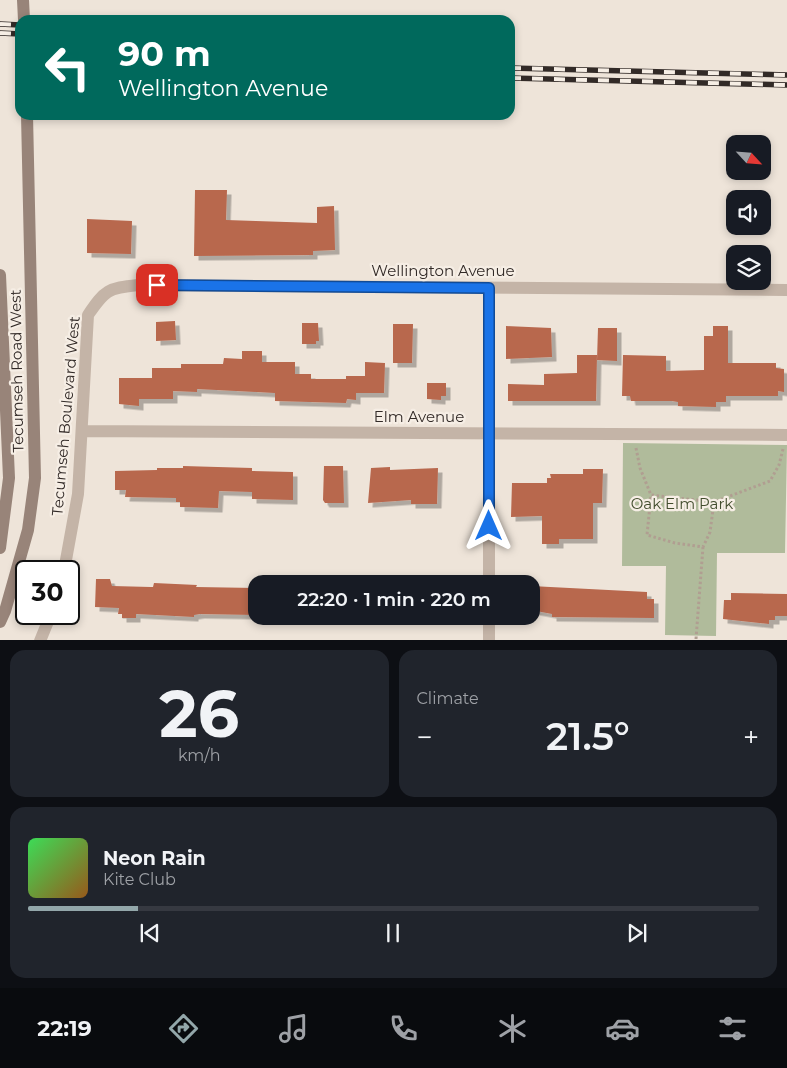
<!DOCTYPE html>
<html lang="en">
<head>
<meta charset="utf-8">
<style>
	:root { --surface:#171b24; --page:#20242c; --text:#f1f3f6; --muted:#9ea1a6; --line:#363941; --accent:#93a7aa }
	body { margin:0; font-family:Montserrat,sans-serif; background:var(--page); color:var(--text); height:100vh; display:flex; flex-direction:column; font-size:19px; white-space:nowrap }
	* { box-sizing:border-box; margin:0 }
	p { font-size:16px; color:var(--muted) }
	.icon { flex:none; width:28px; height:28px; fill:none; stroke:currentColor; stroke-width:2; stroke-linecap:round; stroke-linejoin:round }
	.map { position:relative; height:640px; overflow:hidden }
	.sheet { display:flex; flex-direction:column; gap:10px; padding:10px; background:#0d0f14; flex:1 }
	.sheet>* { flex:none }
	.hud { position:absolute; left:15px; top:15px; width:500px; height:105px; border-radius:15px; box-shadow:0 2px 8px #0003; background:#00695c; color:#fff; overflow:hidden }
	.needle { width:32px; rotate:116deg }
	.fabs { position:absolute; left:726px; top:135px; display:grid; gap:10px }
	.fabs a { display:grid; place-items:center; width:45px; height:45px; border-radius:10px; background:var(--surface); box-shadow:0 2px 8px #0003; font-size:25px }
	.speed { position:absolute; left:15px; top:560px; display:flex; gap:10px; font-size:25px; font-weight:700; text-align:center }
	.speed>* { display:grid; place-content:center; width:65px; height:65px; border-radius:50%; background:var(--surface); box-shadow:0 2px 8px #0003; line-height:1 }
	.speed .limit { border:2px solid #111; border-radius:8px; background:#fff; color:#111 }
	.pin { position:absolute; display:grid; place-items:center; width:42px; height:42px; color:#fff; margin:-21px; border-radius:10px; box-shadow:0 2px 8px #0006 }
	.me { position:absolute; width:55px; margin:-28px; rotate:0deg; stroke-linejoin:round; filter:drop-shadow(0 0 4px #0008) }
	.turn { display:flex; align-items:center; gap:18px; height:105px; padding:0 20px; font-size:22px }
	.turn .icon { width:65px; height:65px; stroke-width:2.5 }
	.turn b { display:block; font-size:35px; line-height:42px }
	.big { font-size:38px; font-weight:600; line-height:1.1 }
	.sheet .widget { flex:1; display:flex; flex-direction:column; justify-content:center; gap:8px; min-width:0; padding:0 18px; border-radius:15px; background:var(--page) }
	.sheet .dial { align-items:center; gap:0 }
	.dial b { font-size:65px; line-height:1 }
	.song { display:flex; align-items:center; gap:15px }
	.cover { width:60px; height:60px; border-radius:8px; background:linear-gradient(135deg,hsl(130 70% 55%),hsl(30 70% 35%)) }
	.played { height:5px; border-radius:2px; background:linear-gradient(90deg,var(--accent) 15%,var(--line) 15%) }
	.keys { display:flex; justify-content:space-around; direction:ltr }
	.heat { display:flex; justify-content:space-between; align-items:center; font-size:28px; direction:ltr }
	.sheet .tiles { flex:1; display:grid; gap:10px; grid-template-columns:1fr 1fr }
	.widget:last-child { grid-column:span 2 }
	.trip { position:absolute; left:248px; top:575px; width:292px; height:50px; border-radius:15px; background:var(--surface); box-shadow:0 2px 8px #0003; font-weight:600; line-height:50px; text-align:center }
	.dock { display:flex; height:80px; justify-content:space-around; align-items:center; background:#090b0e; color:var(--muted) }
	.dock .icon { width:35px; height:35px }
	.dock .selected { color:var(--accent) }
	.dock b { font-size:22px; color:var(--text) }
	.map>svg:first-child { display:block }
</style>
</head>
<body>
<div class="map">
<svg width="787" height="641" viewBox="0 0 787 641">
	<defs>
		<filter id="shadow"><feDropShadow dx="4.5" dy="4.5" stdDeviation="0" flood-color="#0004"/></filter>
	</defs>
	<rect width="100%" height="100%" fill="#eee4d9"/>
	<path fill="#b0bb9b" d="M623 443 787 445 785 553H717L716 636 665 635 666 566H622Z"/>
	<path fill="#b8674d" filter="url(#shadow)" d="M195 190H227L226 220 317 223V207L334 206 335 250 313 251V255L194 256Z
		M87 219 132 221 131 254 87 253Z
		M175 321 176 340 156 341V322Z
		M302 323H318L319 341H316V344H302Z
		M393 324H413L412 363H393Z
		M506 326 551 328 552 357 506 359Z
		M713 326H728V363H776V368L784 369V392L778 391V396H726V402H716V407L678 406V402L672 401H631L630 396H622L623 355 666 356V371L704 370V336H713Z
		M598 328H617V361L597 360Z
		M242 351H262V362H295V374H311V379H346V376H365V362L385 363 384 393H356V400L347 399 346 403 275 401V393L197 389V392L173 391V399H139V406L119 404V378H152V368H181V364H223L224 358 242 359Z
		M577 355H597L596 401H508V384L544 385V374L577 373Z
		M427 383H446V396H441V400L427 399Z
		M183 466 252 468V471L293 472V500L252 499V492L219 491 218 508 180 507V502H176V498L125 497 126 490H115V471L157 470V468H183Z
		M324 466H343L344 503H325L323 500Z
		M390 467V470L438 468 437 504H411V500L368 503 371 468Z
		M583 469H603L602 503H593V539H559V544H542V516L511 517 512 483H547V478H551L550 474H583Z
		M96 579H110L112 586 151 587H153L154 583 197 585 196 587 256 588V615L200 614 194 615V617L136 614V618H122V614H118L119 608 95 607Z
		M531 586 647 592V599H654V618L552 617V614L531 610Z
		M731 593 787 594V616H775V620H769V624L723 619 724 600H731Z"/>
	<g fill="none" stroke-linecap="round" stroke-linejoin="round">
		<path stroke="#b09e91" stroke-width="3" stroke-dasharray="2.5 2.5" stroke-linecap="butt" d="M636 448 640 468 651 495
			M714 502 710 532 703 547 675 543 647 535 651 495 714 502 770 481 779 465 783 449
			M696 639 703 547"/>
		<path stroke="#c4b4a7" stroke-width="12" d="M489 288V584
			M82 431 787 435
			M64 571 78 494 88 315C105 290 108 288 138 285L787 290
			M40 641 51 614
			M489 641V616"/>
		<path stroke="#988479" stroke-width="12" d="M23 0 24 20
			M0 275 9 478 0 548
			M0 622 5 611 28 530 35 478 27 115"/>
		<g stroke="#322a27" stroke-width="5.5">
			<path id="rail" d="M0 24 20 25
				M0 33 20 34
				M510 68 787 75
				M510 78 787 85"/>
		</g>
		<use href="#rail" stroke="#f6eee5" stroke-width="4" stroke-dasharray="11" stroke-linecap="butt"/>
	</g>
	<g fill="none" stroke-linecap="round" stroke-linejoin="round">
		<g stroke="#114b97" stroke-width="12">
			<path id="route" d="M157 285 489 288V526"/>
		</g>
		<use href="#route" stroke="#1a73e8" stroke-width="9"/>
	</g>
	<g text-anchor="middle" stroke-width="4.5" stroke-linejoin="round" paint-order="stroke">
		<g font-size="15" fill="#322a27" stroke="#f6eee5">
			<text x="443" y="276">Wellington Avenue</text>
			<text transform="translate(17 371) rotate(-91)" y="5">Tecumseh Road West</text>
			<text transform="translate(66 416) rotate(-85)" y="5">Tecumseh Boulevard West</text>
			<text x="419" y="422">Elm Avenue</text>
		</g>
		<g font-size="15" fill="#424d2d" stroke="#f6eee5">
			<text x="682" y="509">Oak Elm Park</text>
		</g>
	</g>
</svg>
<div class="fabs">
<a><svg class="needle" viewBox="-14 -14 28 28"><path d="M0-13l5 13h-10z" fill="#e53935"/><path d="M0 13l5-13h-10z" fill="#9ea1a6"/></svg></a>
<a><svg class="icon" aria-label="sound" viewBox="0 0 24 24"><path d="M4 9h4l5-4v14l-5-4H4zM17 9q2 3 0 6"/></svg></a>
<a><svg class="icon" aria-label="layers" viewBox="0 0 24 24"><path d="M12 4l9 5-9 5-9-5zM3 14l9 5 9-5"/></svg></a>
</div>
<div class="speed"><div class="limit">30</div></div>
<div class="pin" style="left:157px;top:285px;background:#d93025"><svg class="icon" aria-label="arrive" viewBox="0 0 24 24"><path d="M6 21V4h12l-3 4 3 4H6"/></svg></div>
<svg class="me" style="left:489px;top:526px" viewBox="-20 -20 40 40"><path d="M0-17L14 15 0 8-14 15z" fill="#1a73e8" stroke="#fff" stroke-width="4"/></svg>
<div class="trip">22:20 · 1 min · 220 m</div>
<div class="hud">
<div class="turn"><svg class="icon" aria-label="left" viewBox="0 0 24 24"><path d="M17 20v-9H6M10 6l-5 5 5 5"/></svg><div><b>90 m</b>Wellington Avenue</div></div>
</div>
</div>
<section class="sheet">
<div class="tiles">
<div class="widget dial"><b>26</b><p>km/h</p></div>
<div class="widget"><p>Climate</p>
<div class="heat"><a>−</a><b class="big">21.5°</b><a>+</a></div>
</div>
<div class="widget">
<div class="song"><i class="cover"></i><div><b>Neon Rain</b><p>Kite Club</p></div></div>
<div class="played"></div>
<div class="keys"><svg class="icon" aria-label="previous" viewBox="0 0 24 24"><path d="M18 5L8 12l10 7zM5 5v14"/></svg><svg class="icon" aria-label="pause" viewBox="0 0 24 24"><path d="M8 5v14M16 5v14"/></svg><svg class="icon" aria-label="next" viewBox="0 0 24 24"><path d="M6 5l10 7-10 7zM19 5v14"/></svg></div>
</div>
</div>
</section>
<nav class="dock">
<b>22:19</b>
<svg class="icon selected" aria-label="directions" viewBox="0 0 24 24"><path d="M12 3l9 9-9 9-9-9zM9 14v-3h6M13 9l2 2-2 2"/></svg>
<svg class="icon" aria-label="music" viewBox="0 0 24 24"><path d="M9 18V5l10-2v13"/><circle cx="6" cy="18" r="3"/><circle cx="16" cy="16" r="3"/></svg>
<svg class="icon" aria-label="phone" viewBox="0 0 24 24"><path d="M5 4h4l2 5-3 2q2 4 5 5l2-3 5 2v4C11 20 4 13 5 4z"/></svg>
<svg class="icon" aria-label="climate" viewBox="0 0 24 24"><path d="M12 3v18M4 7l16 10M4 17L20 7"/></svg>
<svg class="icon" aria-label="car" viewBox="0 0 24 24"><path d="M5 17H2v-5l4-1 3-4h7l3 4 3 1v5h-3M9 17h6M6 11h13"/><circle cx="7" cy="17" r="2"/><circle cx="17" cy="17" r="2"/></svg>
<svg class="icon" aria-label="filters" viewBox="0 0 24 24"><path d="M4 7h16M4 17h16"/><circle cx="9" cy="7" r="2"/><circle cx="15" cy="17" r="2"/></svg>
</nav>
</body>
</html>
